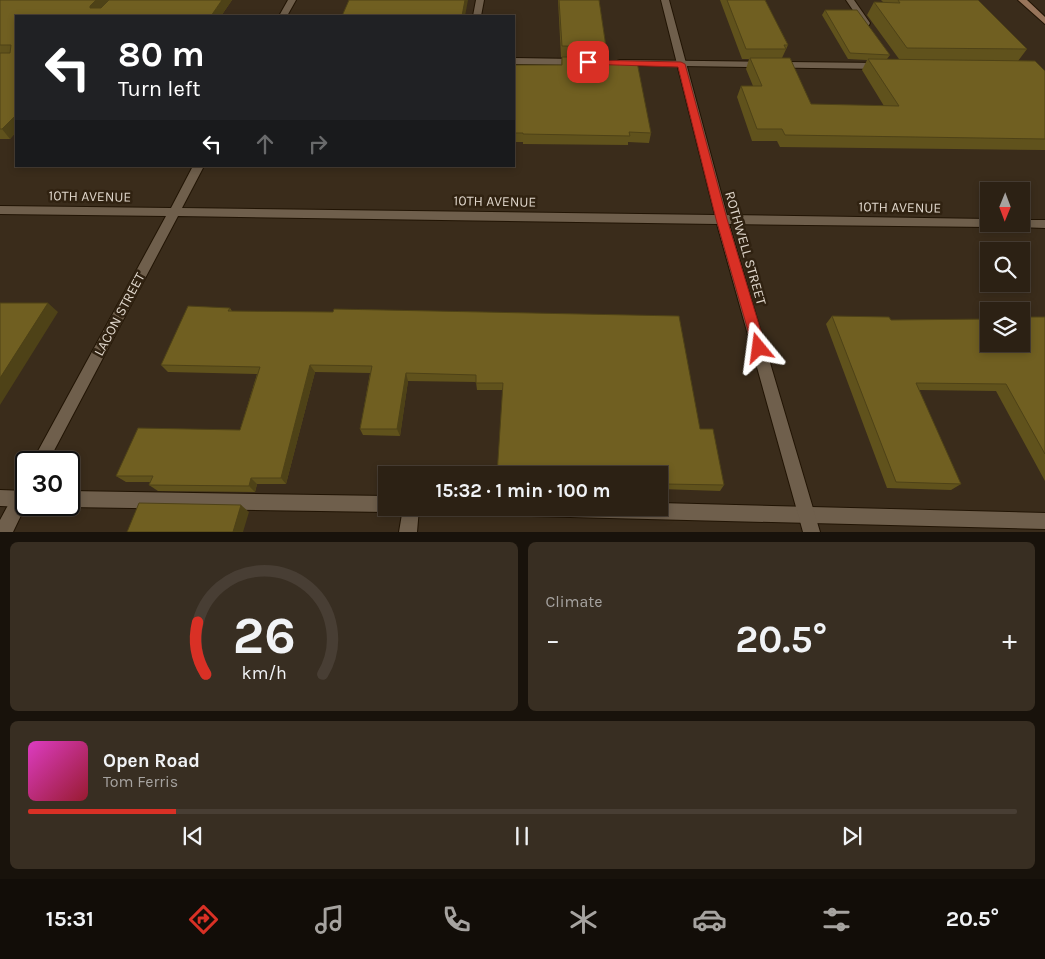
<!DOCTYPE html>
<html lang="en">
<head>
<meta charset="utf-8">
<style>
	:root { --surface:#2c2114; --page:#382e22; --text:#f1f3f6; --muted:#a6a3a0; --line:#483e34; --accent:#d93025 }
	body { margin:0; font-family:Karla,sans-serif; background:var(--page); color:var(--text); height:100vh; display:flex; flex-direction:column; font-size:19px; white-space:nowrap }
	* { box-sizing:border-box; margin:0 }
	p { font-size:16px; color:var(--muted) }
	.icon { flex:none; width:28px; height:28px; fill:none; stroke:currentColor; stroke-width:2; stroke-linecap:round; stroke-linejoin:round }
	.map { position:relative; height:532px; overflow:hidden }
	.side { display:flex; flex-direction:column; gap:10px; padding:10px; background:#18120b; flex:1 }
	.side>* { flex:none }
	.banner { position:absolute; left:15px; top:15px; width:500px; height:152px; border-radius:0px; box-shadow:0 2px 8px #0003,0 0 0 1px var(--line); background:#202124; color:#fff; overflow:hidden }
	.needle { width:32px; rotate:181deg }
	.fabs { position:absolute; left:980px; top:182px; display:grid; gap:10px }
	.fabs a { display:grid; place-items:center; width:50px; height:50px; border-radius:0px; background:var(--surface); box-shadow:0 2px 8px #0003,0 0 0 1px var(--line); font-size:25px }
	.speed { position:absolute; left:15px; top:451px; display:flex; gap:10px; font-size:25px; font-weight:700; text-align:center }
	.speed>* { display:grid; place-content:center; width:65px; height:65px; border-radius:50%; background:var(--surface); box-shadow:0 2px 8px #0003,0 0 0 1px var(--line); line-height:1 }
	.speed .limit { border:2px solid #111; border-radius:8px; background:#fff; color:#111 }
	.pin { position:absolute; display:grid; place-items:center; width:42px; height:42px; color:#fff; margin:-21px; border-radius:10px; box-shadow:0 2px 8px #0006 }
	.me { position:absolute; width:55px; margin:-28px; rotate:344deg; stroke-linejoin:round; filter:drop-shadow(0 0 4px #0008) }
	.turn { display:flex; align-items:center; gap:18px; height:105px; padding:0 20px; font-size:22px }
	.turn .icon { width:65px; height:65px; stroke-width:2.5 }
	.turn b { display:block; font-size:35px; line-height:42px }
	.lanes { display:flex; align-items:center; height:48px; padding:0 20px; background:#0003; justify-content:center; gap:25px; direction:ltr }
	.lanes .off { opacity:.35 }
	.big { font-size:38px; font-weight:700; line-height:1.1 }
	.side .widget { flex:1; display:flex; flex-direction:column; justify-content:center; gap:8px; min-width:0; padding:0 18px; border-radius:8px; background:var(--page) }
	.side .dial { align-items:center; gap:0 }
	.dial svg { height:130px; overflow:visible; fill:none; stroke:var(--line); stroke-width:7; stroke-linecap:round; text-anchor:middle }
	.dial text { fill:var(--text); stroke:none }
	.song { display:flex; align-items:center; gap:15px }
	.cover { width:60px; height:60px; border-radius:8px; background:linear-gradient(135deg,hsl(310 70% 55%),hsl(350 70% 35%)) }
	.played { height:5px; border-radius:2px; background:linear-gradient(90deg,var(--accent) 15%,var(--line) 15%) }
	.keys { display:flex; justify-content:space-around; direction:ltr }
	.heat { display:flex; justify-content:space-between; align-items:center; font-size:28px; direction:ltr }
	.side .tiles { flex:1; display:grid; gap:10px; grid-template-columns:1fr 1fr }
	.widget:last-child { grid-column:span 2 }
	.trip { position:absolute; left:378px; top:466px; width:290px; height:50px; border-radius:0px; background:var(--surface); box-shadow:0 2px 8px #0003,0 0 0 1px var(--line); font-weight:700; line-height:50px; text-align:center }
	.tab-bar { display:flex; height:80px; justify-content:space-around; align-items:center; background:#120d08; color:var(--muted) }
	.tab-bar .icon { width:35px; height:35px }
	.tab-bar .on { color:var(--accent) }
	.tab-bar b { font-size:22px; color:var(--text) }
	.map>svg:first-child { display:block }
</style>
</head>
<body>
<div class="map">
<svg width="1045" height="532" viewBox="0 0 1045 532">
	<rect width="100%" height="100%" fill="#3a2c1b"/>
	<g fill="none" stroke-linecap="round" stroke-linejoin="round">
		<g stroke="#211404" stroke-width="2">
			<path id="service" d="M476 0H484L481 16H473Z
				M846 0H854L870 23 869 25H863Z
				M514 58 578 59 582 62 578 65 514 64Z
				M620 60 880 63 885 66 880 69 617 65V61Z
				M0 490 26 491V505H32L26 507 0 506Z
				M69 491 386 496V508H393L386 512 69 507 63 505H69Z
				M659 503 1045 513V529L532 516 526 514 524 508H659Z
				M403 508H419L417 532H399Z"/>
		</g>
		<g stroke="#211404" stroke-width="2">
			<path id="minor" d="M288 0H296L287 16H279Z
				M661 0H669L727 215 989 219V224H994L989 227 729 224 820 532H803L717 224 178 216 48 462H32L166 216 0 214V206L171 208 193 166H204L182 208 715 215Z
				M1021 220H1045V228L1017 227 1015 224H1021Z
				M26 481V505L13 532H0V520L20 483Z"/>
		</g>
		<g stroke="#211404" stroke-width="2">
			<path id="secondary" d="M1018 0H1027L1045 17V24Z"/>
		</g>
		<use href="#service" fill="#6f5f4c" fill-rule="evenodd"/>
		<use href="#minor" fill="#6f5f4c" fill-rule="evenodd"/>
		<use href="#secondary" fill="#98755b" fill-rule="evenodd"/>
	</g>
	<path fill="#60521c" d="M0 0H232L221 16H16V132L10 139H0Z
		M558 0H599L606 47 604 57H561Z
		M720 0H765L788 45 782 58 811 104 884 106 862 70 867 60 848 59 822 15 825 10 890 55 887 59H899L867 15 874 2H883L881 0H978L1027 49 1018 61 1045 71V150L780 147 777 141H752L737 97 741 86H753L746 69 749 59H742Z
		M562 57 607 62 651 133 649 143 628 142V145L523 144V142H514V65H561Z
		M230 308 232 311 700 429 724 485 720 491 661 489 660 483H659V475L502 390H477L476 382 408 381 400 436 363 435 360 429 370 373 315 372 286 484H257L255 492 158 491 149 485 150 482H126L116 476 240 430 257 374 168 372 161 365Z
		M832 316 891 320 989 344 1045 317V481L996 391 919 390 961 484 951 490 887 488 826 324Z"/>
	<path fill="#4e4217" d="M96 0H109L96 15 90 8V6Z
		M222 0H232L221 16H211Z
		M465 0H468L465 16H462Z
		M16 115V132L10 139 2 129Z
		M48 303 58 312 0 405V378Z
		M310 365 315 372 286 484 281 478Z
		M406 373 408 381 400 436 397 429Z
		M251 478 257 484 255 492 249 486Z
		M241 505 249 512 243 532H233Z"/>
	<path fill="#705f21" stroke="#4e4217" d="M0 0H96L90 6V8H101L109 0H222L211 16H16V115L2 129H0V53H10L11 45H0Z
		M349 0H465L462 16H342Z
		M559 0H599L606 47 562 46Z
		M727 0H765L788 45H784L786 49H746Z
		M898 0H978L1027 49 907 48 874 2 900 3Z
		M825 10H857L890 55 850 53Z
		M562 57H607V62H637L651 133 629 132 630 136 523 134V133H514V65H562Z
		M750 58H790L811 104 899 106 868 59 1035 61 1045 71V139L785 135 782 129H757L741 86H762Z
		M0 303H48L0 378Z
		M188 306 230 308 228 311 333 312 334 309 679 316 700 429H713L724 485 665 484 664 477H659V475H497L503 383H476V375L406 373 397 429H360L372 366 310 365 281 478H251L249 486 149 485 153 476H116L138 428 240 430 260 367 161 365Z
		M832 316 889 317 891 320 989 319V344H1021V317H1045V454L1006 384 916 383 961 484 896 482Z
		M139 503 241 505 233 532H127Z"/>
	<path fill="#d93025" stroke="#8d1f18" d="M588 60 681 62 685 64 727 219 766 348 764 352 759 354 755 352 753 348 716 219 678 67 585 64V61Z"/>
	<g text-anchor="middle" stroke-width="5" stroke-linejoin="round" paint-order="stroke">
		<g font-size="14" fill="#dfd6cb" stroke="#302211">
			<text transform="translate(90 196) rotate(1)" y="5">10TH AVENUE</text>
			<text transform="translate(495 201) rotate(1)" y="5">10TH AVENUE</text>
			<text transform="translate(900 207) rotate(1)" y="5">10TH AVENUE</text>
			<text transform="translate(746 248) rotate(74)" y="5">ROTHWELL STREET</text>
			<text transform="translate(119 314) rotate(-62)" y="5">LACON STREET</text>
		</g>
	</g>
</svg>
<div class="fabs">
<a><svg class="needle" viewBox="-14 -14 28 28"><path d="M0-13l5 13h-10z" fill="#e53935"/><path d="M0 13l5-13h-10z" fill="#a6a3a0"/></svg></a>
<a><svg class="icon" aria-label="search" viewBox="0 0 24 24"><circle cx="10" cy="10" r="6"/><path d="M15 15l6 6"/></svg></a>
<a><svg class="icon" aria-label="layers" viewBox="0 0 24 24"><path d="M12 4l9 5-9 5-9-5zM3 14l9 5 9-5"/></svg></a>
</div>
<div class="speed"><div class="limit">30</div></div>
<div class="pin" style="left:588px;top:62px;background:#d93025"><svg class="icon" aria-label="arrive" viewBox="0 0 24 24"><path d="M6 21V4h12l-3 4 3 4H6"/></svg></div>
<svg class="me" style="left:759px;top:348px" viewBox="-20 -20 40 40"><path d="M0-17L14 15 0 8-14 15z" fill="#d93025" stroke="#fff" stroke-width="4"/></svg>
<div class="trip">15:32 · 1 min · 100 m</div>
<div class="banner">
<div class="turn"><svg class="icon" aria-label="left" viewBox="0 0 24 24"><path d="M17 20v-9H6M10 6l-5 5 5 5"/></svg><div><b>80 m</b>Turn left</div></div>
<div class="lanes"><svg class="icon" aria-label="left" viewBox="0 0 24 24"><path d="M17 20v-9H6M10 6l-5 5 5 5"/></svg><svg class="icon off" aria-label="ahead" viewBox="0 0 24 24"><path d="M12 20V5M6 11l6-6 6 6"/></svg><svg class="icon off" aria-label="right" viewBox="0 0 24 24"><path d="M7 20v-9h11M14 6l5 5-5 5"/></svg></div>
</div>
</div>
<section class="side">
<div class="tiles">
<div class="widget dial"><svg viewBox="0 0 100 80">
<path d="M14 69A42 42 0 1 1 86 69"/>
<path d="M14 69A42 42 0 0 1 9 37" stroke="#d93025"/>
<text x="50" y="56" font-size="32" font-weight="700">26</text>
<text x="50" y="72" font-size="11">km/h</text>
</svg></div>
<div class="widget"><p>Climate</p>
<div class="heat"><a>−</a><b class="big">20.5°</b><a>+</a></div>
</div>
<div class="widget">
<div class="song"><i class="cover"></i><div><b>Open Road</b><p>Tom Ferris</p></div></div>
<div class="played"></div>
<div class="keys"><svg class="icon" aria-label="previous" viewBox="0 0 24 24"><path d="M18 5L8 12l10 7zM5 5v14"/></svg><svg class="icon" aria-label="pause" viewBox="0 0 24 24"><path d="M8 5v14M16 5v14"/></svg><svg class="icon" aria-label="next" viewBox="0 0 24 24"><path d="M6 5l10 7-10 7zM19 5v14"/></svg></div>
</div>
</div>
</section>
<nav class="tab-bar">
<b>15:31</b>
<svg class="icon on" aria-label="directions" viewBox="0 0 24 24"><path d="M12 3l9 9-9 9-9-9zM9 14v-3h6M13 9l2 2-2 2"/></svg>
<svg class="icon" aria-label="music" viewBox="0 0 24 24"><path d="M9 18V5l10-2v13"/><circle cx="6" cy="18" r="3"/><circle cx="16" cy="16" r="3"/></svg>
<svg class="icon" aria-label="phone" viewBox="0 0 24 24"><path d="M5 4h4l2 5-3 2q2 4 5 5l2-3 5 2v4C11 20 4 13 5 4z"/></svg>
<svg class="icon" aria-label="climate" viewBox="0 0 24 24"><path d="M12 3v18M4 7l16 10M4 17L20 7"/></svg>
<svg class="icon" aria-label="car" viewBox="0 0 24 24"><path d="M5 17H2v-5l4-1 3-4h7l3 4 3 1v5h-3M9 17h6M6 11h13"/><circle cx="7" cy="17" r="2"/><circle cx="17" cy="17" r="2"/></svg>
<svg class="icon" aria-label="filters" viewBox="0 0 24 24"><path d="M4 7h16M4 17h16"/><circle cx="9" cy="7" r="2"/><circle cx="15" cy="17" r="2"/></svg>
<b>20.5°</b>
</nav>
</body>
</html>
